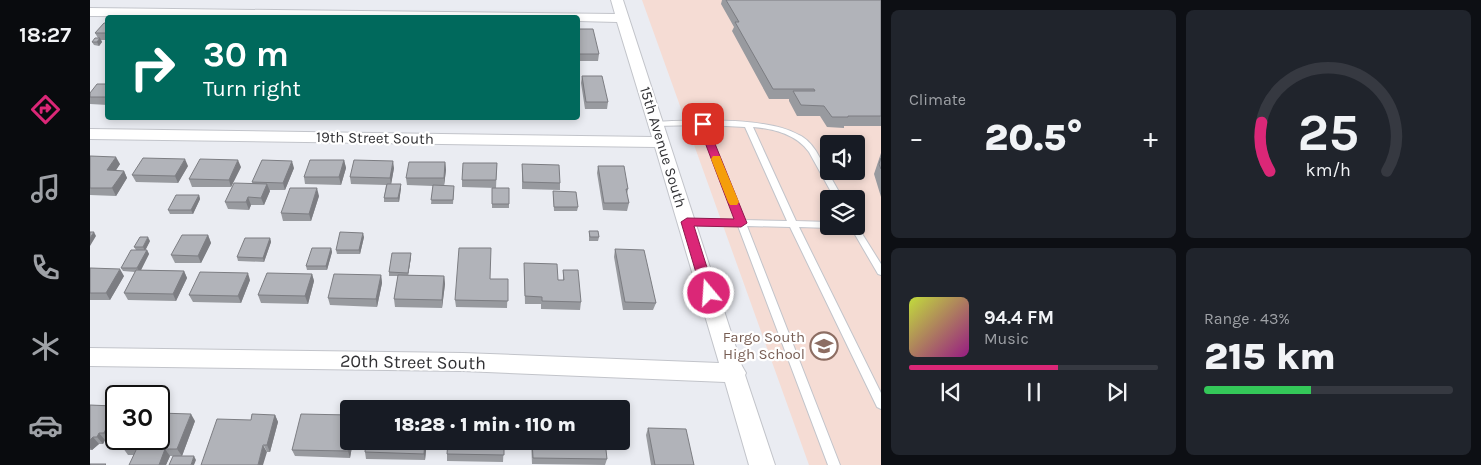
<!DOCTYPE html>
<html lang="en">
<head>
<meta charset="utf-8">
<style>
	:root { --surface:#171b24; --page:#20242c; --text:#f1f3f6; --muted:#9ea1a6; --line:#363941; --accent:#db2777 }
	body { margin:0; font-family:Karla,sans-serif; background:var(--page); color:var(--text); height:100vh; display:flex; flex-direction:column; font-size:19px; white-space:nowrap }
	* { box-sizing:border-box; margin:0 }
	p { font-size:16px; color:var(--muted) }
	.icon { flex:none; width:28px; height:28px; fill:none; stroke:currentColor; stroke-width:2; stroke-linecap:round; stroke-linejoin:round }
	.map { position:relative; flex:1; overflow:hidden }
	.drawer { display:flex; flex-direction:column; gap:10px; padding:10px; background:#0d0f14; width:600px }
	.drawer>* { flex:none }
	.top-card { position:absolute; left:15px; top:15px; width:475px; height:105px; border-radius:5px; box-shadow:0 2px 8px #0003; background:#00695c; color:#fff; overflow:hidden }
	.tools { position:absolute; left:730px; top:135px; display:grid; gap:10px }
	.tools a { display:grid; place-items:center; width:45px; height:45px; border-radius:5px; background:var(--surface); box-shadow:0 2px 8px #0003; font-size:25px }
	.speed { position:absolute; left:15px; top:385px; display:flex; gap:10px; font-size:25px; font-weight:700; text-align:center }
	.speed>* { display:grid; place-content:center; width:65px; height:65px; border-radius:50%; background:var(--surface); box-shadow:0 2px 8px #0003; line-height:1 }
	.speed .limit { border:2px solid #111; border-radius:8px; background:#fff; color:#111 }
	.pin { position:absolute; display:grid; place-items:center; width:42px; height:42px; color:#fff; margin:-21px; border-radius:10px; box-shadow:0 2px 8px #0006 }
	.me { position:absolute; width:55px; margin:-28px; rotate:342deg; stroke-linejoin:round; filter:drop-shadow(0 0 4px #0008) }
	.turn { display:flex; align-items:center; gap:18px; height:105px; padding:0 15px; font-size:22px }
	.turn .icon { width:65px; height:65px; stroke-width:2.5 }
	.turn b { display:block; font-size:35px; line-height:42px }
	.big { font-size:38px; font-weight:800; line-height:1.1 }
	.drawer .widget { flex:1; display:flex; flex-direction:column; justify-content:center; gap:8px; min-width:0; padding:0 18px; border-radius:8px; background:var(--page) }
	.drawer .dial { align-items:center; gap:0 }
	.dial svg { height:130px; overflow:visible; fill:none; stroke:var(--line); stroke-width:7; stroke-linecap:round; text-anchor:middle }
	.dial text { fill:var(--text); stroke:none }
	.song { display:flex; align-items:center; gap:15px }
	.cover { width:60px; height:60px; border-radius:8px; background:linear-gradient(135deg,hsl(70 70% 55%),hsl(310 70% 35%)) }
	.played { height:5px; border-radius:2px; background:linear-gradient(90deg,var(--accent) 60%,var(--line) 60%) }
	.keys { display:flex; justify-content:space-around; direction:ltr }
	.heat { display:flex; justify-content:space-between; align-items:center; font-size:28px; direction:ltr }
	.charge { height:8px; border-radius:4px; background:linear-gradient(90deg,#34c759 43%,var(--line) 0) }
	.drawer .tiles { flex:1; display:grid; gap:10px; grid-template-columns:repeat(2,1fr) }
	.trip { position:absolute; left:250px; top:400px; width:290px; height:50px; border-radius:5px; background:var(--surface); box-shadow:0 2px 8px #0003; font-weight:800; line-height:50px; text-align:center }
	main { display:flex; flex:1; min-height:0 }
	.tab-bar { display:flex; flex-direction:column; width:90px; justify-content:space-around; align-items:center; background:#090b0e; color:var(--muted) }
	.tab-bar .icon { width:35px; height:35px }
	.tab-bar .on { color:var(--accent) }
	.tab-bar b { font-size:22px; color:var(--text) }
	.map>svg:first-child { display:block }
</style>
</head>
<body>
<main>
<nav class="tab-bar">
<b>18:27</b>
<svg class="icon on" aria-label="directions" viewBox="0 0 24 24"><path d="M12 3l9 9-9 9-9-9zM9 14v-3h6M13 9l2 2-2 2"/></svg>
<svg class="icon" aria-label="music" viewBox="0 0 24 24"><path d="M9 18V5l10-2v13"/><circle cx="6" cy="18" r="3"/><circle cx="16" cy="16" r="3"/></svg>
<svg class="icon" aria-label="phone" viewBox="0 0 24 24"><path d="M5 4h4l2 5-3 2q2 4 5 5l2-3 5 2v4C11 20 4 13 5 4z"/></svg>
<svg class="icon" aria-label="climate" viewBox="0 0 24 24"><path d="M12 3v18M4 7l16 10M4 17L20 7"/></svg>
<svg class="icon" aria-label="car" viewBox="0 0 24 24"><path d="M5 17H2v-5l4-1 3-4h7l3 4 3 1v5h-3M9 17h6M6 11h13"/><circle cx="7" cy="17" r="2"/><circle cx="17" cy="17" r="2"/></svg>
</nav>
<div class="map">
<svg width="791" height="465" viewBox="0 0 791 465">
	<rect width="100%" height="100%" fill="#eaecf2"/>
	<path fill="#f5dcd4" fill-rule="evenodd" d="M552 0H791V465H719ZM739 144H766V171H739ZM739 199H766V226H739Z"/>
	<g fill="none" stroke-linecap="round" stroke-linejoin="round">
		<g stroke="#c2c4ca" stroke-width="2">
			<path id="lane" d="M582 121C616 120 679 118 709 135 716 138 722 145 726 151L753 199H745L719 152C706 134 684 129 663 127L706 221 739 222V226H743L739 228 709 227 791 393V409L787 407 700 227 657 226 750 465H738L648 226 597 225 593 222 597 219 646 220 610 125 566 126 562 124 566 122ZM617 125 655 127 697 221 654 220Z
				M766 224 791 264V275L788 274 760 226H766Z"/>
		</g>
		<g stroke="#c2c4ca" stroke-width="2">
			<path id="street" d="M521 0H533L652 366 656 373 655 375 685 465H659L635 382 373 371 0 366V348L373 353 629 363 565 147 0 139V129L562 137 527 22 488 21V18L0 16V8L525 14Z"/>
		</g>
		<use href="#lane" fill="#fff" fill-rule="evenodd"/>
		<use href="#street" fill="#fff" fill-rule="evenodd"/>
	</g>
	<path fill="#989a9f" d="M632 0H791V126H754V128L737 127 730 116H707L699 101V99H679L642 31 644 27 631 4Z
		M18 23V40H11L12 42 9 46 4 45 2 42 8 38 5 33Z
		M488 29 509 54 508 61H488Z
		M492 76 518 102 517 109H495L491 83Z
		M18 84V105L0 104V93Z
		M791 153V197L784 174Z
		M0 156 30 164 26 170 34 171 37 178 26 196 0 195Z
		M254 160 256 168 251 185 215 184 214 177Z
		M355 162 356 170 354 185 364 190 363 204H341L343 186 317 185 316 178Z
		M407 163 406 188 372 187V180Z
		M432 164 470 183V190L432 189Z
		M98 166 88 183 46 182 42 175Z
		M508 166 538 189 537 194 539 203 537 211 513 210 507 173Z
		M151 167 141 187H102L99 179Z
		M204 168 195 190H179L180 191 174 205H161L159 210 138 209 135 202 163 184 162 182Z
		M304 168 301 184 311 188 309 202H294V198L296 185 261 184 260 177Z
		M402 188H419V208H402Z
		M463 191 488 207 487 211H464Z
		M109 195 110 199 103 214H80L78 210Z
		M229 196 221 221H193L191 213Z
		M499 231 509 237 508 241H499Z
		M118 235 121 243 111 263H85L81 255Z
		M274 237 270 254H247L246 250Z
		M180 238 181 242 174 262 148 261 147 257Z
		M60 241 55 250H57L59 254 51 270 94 271 97 278 86 301 38 300 34 293 45 272 33 271 31 268 46 250 44 247Z
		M241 248 242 252 237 270H217L216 266Z
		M525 249 566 303 563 310H533L524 257Z
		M321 253V257L318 275 354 276 355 284 352 308 305 307 304 299 308 276H299V272Z
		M434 263 468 280H473V270L491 302 490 310 451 309V304H435Z
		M0 268 34 276 20 300H0Z
		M222 274 224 281 218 304 171 303 168 295Z
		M291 275 292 283 287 307 240 305 238 298Z
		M418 279 417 308 366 307 365 300Z
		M160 280 151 303 103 302 99 295Z
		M0 405 23 406 24 407 26 408V426L19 440H15L13 444H9L2 450H0Z
		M185 415 188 422 180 452H177L161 420Z
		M105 421 92 456H80L76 465H40L44 455H38L33 448Z
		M558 428 604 465H561L556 435Z
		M259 441H263L260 458 205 456 202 450Z
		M337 441 335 460 276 459 275 452Z
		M414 441 413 462 357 461V454Z
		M441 441H515L517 459 515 465 442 464Z"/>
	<path fill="#7c7d82" d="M10 38 12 42 9 46 7 42Z
		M26 157 30 164 21 178 17 170Z
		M95 159 98 166 88 183 85 176Z
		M148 160 151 167 141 187 139 180Z
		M254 160 256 168 251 185 249 177Z
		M202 161 204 168 195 190 193 183Z
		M303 161 304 168 301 185 300 178Z
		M355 162 356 170 354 186V178Z
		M34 171 37 178 26 196 22 188Z
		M177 184 180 191 174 205 171 198Z
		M311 184V188L309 202 308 198Z
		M227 188 229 196 221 221 219 214Z
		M109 195 110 199 103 214 101 210Z
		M158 197 161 205 159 210 156 202Z
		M4 232 6 236 0 246V238Z
		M273 233 274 237 270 254 269 250Z
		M118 235 121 243 111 263 108 256Z
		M58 237 60 241 55 251 53 247Z
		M180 238 181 242 174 262 173 258Z
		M241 248 242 252 237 270 236 266Z
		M57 250 59 254 50 272 47 268Z
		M321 253V257L318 276V273Z
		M30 269 34 276 20 300 16 293Z
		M94 271 97 278 86 301 83 294Z
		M158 273 160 280 151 303 148 296Z
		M222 274 224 281 218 304 215 296Z
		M291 275 292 283 287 307 286 299Z
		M354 276 355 284 352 308V300Z
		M23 406 25 409 26 408V426L19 440 14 433Z
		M101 414 105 421 92 456 87 449Z
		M185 415 188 422 180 452 177 445Z
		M9 433 15 440 13 444 7 437Z
		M3 437 9 444 2 450 0 448V440Z
		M260 441H263L260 458 258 451Z
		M335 441H337L335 460 334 454Z
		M173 445 177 452 173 465H168Z
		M75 449 80 456 76 465H69Z
		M104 456 106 460 104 465H101Z"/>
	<path fill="#b1b3b9" stroke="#7c7d82" d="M636 0H791V116H758V117H742L734 106 711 105 703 91H725L724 89H683L645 22H649Z
		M14 23H18V33H5Z
		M488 29H503L509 54H488Z
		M5 38H10L7 42H2Z
		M492 76H512L518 102H496Z
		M7 84H18V97H0V93Z
		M0 156 26 157 17 170 34 171 22 188H0Z
		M53 158 95 159 85 176 42 175Z
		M791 158V169L789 164Z
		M110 159 148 160 139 180 99 179Z
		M172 160 202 161 193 183 162 182Z
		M220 160H254L249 177H214Z
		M264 160 303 161 300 178 260 177Z
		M319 162H355L354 178H316Z
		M373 163H407L406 180H372Z
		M432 164 469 165 470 183 433 182Z
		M508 166H534L538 189H536L539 203H514Z
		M144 183 177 184 171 198 158 197 156 202H135Z
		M297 184H311L308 198H294Z
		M343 185 364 186 363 200H341Z
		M200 188H227L219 214 191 213Z
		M402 188H419V204H402Z
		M463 191 486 192 488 207H464Z
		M86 195H109L101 210H78Z
		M499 231H508L509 237H500Z
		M0 232H4L0 238Z
		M250 232 273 233 269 250H246Z
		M92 235H118L108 256 81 255Z
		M50 237H58L53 247H44Z
		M155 238H180L173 258 147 257Z
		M222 248H241L236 266H216Z
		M369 248H401L400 279H418V301L365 300Z
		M525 249 554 250 566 303 535 302Z
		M41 250H57L47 268H31Z
		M302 253H321L318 273 299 272Z
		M434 263 467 264 468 280H474L473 270H488L491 302 452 301V297L435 296Z
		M0 268 30 269 16 293H0Z
		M46 270 94 271 83 294 34 293Z
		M110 272 158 273 148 296 99 295Z
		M177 273 222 274 215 296 168 295Z
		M244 274 291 275 286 299 238 298Z
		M308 275 354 276 352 300 304 299Z
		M0 405 23 406 22 407 26 408 14 433H9L7 437H3L0 440Z
		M69 413 101 414 87 449H75L69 465H39L47 448H33L37 439H69Z
		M162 414 185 415 177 445H173L168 465H111L127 419 161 420Z
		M211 414 259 415V441H260L258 451 202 450Z
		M558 428 596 429 604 465H565Z
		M276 441H335L334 454 275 452Z
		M358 441H414V455L357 454Z
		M442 441H515L517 459 443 458Z
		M83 456H104L101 465H79Z
		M0 464H16L15 465H0Z"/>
	<path fill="#db2777" stroke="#8e194d" d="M613 121 617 124 657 223 651 227 604 226 625 293 623 296H614L612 293 591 222 597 218 644 219 608 124Z"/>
	<path fill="#f59e0b" d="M623 156H630L631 159 649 202 647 205H640L638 202 621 159Z"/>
	<defs>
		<g id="school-ring" transform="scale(1.4375)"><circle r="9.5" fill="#fff" stroke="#8d6e63" stroke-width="1.5"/><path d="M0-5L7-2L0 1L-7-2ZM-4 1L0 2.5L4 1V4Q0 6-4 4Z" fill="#8d6e63"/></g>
	</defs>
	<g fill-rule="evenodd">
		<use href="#school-ring" x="734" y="346"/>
	</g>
	<g text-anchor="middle" stroke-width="4.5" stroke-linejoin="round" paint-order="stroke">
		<g font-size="15" fill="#323235" stroke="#fff">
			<text transform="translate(285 138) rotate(1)" y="5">19th Street South</text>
			<text transform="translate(573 147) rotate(73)" y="5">15th Avenue South</text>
		</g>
		<g font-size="15" fill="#785e54" stroke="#fff" text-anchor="end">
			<text x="715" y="342">Fargo South<tspan x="715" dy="17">High School</tspan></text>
		</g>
		<g font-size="18" fill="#323235" stroke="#fff">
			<text transform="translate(323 362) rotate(1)" y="6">20th Street South</text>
		</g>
	</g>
</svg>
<div class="tools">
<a><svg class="icon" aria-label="sound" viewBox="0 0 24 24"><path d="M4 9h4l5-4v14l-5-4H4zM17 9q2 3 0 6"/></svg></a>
<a><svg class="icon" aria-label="layers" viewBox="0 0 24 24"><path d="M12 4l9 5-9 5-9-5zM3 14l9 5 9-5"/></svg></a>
</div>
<div class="speed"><div class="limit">30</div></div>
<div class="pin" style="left:613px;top:124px;background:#d93025"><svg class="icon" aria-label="arrive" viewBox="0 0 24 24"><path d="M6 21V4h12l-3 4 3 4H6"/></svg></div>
<svg class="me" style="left:619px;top:293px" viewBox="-20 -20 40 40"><circle r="17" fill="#db2777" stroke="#fff" stroke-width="3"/><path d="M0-11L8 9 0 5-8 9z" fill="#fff"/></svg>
<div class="trip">18:28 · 1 min · 110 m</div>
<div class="top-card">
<div class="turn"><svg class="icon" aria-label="right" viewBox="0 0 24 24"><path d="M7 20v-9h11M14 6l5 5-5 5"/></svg><div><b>30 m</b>Turn right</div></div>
</div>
</div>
<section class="drawer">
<div class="tiles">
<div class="widget"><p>Climate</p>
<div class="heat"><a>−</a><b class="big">20.5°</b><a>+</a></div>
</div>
<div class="widget dial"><svg viewBox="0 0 100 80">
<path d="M14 69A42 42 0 1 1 86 69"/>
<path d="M14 69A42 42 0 0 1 9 39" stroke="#db2777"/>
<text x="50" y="56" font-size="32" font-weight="700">25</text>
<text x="50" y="72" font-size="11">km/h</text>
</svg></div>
<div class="widget">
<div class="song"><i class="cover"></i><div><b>94.4 FM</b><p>Music</p></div></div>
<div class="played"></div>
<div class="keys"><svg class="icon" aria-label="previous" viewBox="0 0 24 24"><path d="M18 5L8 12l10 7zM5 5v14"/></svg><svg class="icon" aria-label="pause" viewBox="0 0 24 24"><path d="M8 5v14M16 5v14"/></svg><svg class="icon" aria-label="next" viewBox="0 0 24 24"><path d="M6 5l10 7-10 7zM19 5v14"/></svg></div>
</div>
<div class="widget"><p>Range · 43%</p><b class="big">215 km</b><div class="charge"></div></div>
</div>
</section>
</main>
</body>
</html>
